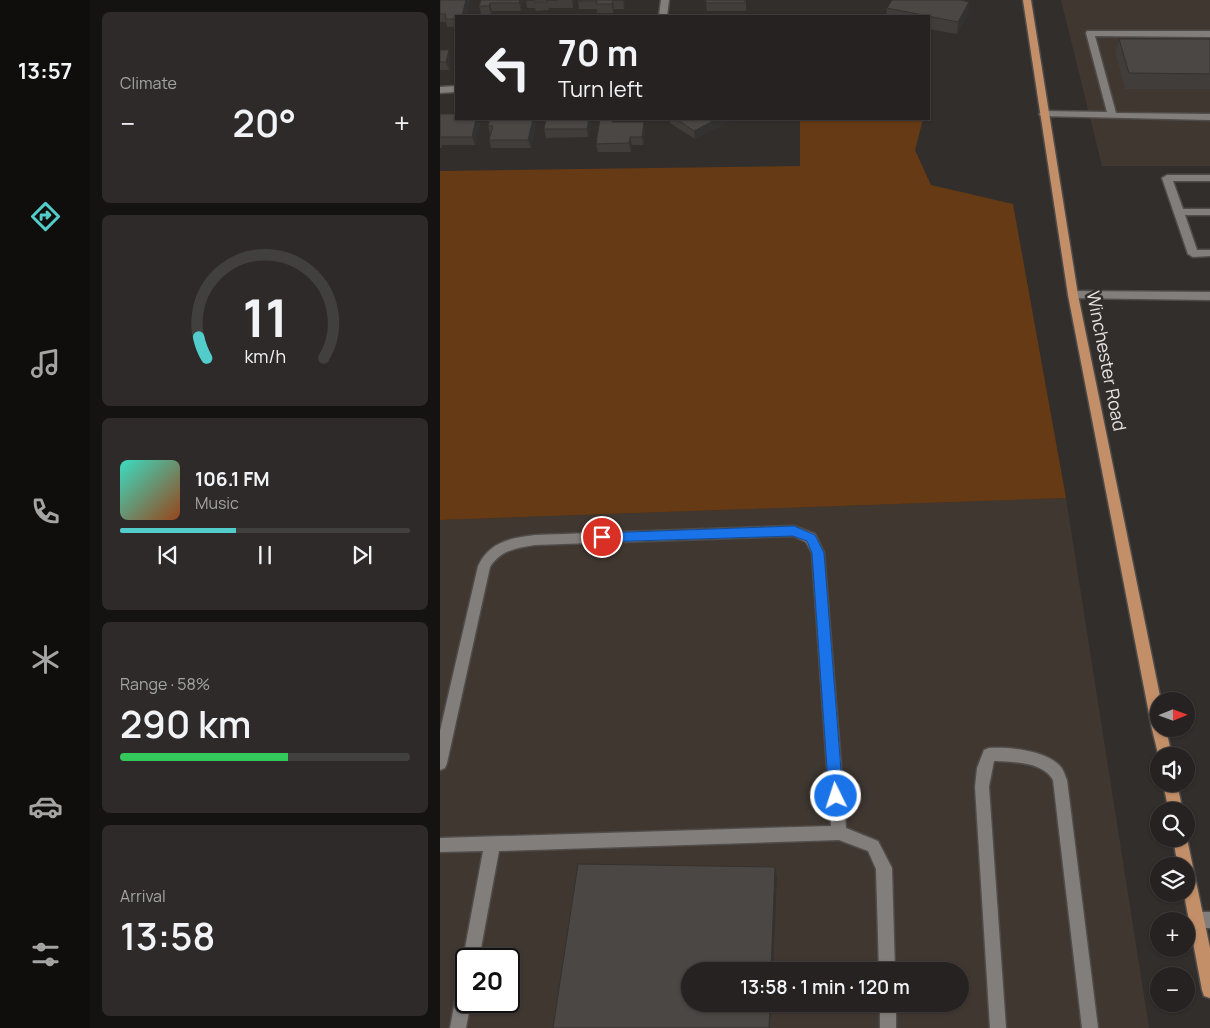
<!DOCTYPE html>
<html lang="en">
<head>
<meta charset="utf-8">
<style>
	:root { --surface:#262221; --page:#2e2a2a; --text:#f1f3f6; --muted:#a4a4a5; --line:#423f3f; --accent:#52cdcc }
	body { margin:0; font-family:Manrope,sans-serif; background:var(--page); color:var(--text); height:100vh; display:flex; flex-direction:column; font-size:19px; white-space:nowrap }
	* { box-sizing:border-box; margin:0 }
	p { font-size:16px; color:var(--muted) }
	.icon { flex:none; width:28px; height:28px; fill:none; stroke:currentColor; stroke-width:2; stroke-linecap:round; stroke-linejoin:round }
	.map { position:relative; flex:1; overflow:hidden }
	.drawer { display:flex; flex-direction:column; gap:12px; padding:12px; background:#151312; width:350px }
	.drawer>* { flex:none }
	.hud { position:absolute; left:15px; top:15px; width:475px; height:105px; border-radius:0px; box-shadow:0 1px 4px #0004,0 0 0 1px var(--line); background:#262221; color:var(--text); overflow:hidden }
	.needle { width:32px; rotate:89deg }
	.fabs { position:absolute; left:710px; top:692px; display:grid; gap:10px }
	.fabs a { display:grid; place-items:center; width:45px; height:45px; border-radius:50%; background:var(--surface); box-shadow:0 1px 4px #0004,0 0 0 1px var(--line); font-size:25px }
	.speed { position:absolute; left:15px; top:948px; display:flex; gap:10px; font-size:25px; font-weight:700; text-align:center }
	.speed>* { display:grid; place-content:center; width:65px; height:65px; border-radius:50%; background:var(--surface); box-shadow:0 1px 4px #0004,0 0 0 1px var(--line); line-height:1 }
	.speed .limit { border:2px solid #111; border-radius:8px; background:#fff; color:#111 }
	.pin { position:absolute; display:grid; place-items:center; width:42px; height:42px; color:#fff; margin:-21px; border:2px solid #fff; border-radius:50%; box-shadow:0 1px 5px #0007 }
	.me { position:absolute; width:55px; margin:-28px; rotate:356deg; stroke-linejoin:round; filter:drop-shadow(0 0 4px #0008) }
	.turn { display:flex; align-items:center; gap:18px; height:105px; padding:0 20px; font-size:22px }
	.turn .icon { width:65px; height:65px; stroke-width:2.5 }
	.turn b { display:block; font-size:35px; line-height:42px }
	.big { font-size:38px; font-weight:600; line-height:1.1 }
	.drawer .widget { flex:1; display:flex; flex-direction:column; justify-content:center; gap:8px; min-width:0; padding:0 18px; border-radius:8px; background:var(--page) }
	.drawer .dial { align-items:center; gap:0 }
	.dial svg { height:130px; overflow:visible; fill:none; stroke:var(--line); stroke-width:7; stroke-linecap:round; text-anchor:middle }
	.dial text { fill:var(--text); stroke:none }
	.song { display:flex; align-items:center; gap:15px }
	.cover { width:60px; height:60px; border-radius:8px; background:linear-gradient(135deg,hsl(170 70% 55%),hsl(20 70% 35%)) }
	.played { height:5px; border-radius:2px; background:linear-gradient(90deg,var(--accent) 40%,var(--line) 40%) }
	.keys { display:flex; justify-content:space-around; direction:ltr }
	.heat { display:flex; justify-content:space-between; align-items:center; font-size:28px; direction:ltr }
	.charge { height:8px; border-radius:4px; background:linear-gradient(90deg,#34c759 58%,var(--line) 0) }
	.trip { position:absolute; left:241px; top:962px; width:288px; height:50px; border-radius:25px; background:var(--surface); box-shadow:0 1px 4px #0004,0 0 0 1px var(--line); font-weight:600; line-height:50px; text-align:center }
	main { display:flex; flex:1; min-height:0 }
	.dock { display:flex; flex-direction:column; width:90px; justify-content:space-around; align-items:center; background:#0f0e0d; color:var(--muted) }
	.dock .icon { width:35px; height:35px }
	.dock .selected { color:var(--accent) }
	.dock b { font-size:22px; color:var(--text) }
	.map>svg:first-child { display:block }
</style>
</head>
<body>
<main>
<nav class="dock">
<b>13:57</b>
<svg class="icon selected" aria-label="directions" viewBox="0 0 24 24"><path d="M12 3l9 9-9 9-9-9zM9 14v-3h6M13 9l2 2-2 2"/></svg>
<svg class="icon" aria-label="music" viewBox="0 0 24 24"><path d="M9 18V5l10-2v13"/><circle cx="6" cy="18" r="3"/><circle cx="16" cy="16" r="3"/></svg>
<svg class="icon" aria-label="phone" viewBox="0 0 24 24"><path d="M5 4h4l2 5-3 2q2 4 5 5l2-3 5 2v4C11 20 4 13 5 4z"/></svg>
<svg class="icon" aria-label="climate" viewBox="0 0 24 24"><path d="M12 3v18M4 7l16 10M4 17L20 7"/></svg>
<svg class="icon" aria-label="car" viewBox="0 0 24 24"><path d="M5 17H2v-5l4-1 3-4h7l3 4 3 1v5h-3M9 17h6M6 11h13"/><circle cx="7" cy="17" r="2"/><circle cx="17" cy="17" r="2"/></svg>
<svg class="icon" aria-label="filters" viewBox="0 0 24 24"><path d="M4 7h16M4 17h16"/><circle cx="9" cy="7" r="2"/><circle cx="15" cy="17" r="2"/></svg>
</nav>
<section class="drawer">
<div class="widget"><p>Climate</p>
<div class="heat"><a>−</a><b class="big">20°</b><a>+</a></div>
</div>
<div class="widget dial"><svg viewBox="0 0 100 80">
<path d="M14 69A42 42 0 1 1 86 69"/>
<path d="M14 69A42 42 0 0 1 9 56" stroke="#52cdcc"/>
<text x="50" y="56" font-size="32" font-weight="700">11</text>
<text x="50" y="72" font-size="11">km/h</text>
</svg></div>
<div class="widget">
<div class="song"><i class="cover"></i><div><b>106.1 FM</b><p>Music</p></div></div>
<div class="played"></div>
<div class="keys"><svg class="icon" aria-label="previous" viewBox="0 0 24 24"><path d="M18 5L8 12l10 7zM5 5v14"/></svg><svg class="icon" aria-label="pause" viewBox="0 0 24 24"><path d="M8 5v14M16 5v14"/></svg><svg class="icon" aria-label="next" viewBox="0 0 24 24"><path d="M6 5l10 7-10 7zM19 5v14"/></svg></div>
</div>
<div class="widget"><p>Range · 58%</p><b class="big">290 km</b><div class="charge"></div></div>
<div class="widget"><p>Arrival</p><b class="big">13:58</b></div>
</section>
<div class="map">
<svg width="770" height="1028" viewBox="0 0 770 1028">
	<rect width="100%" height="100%" fill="#322e2c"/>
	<path fill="#403731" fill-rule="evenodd" d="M621 0H770V166H662Z
		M626 498 709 1028H0V520ZM26 959H69V1001H26ZM250 971H520V1004H250Z"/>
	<path fill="#663a15" d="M360 119H483L475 150 491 185 573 204 626 498 0 520V171L360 166Z"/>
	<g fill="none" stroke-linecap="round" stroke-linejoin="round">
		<g stroke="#4f4c4a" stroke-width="3">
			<path id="service" d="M647 31H770V37L655 36 676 113 770 114V120L601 116 599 114 604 111 667 112 646 33Z
				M727 175H770V181H733L743 209H770V215H745L757 250H770V256L753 257 748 254 722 178Z
				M354 526 375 534 384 553 406 828 438 841 452 868 455 971H439L436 869 428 851 399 840 59 851 39 959H26L25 965 23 959 43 851 0 852V838L391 826 372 553 366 542 353 536 95 545C76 548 61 550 50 567L7 763 5 768 0 770V731L38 566C49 542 70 538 95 535Z
				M549 748C569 747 606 750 620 766 624 770 625 776 627 780L658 1028H642L613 780C603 762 574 762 556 761H554L549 787 566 1028H550L535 787 537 768 544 750Z
				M26 976V1001H31L26 1028H10L18 984 20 978Z
				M440 1004H456V1028H440Z"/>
		</g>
		<g stroke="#4f4c4a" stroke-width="3">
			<path id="minor" d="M221 0H229L227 16H219Z
				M16 86V92L0 93V87Z
				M633 291 770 292V300L629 298 628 295Z
				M757 912H770V928H757L751 926 749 920 751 914Z"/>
		</g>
		<g stroke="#4f4c4a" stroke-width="3">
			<path id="primary" d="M583 0H591L638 295 721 701H719V729H726L732 756H719V758L712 729 628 295Z
				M723 784H737L743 811H729Z
				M746 834 770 948V998L764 996 762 990 744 894H746V866H738L733 839H746Z"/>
		</g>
		<use href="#service" fill="#827e7b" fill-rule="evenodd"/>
		<use href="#minor" fill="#827e7b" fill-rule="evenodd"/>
		<use href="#primary" fill="#c38f68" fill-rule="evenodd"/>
	</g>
	<path fill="#403d3a" d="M0 0H30L26 16H16V27H7L6 22H0Z
		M41 0H84L81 11H52L51 14H41L39 6Z
		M86 0H135L133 8H109L108 10 96 11 95 8H87Z
		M186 0 184 9H174L173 13H157V9H139L138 1Z
		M306 0V11H267L266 3Z
		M529 2 528 14 517 34 489 29V16H446L447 8Z
		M679 39H770V89H685L676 54Z
		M0 50 11 58 9 70H0Z
		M0 114 16 119H38L40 124 35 145H2L1 148H0Z
		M50 119H95L96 121 91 148H51L49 140 50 134 48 126Z
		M106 119H150L151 123 148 137 106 138 104 129Z
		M230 119H291V120L255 139 230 123Z
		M173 122 205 130 203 145H192L191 152H158L156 144Z"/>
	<path fill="#343230" d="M26 0H30L26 16H22Z
		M80 0H84L81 11 79 3Z
		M132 0H135L133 8Z
		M173 0 174 9 173 13 172 4Z
		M183 0H186L184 9Z
		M529 2 528 14 517 34 518 22Z
		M50 3 52 11 51 14 49 6Z
		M9 50 11 58 9 70 6 62Z
		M36 119H38L40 124 35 145 32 137Z
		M93 119H95L96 121 91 148 88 140Z
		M149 119H150L151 123 148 137 147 129Z
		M277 119H291V120L255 139 254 131Z
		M204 122 205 130 203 145 202 137Z
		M190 137 192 145 191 152 189 143Z
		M335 867 337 877 333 971H331Z
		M330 1004H331L330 1028H329Z"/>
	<path fill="#4a4744" stroke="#343230" d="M0 0H26L22 16H16V19H5L6 14H0Z
		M41 0H80L79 3H50L49 6H39Z
		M85 0H117H107V2H94V0Z
		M138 0H183H173L172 4H156L157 1H138Z
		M266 0H305V3H266Z
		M452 0H521L529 2 518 22 447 8Z
		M679 39H770V74L689 73Z
		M0 50H9L6 62H0Z
		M0 114H16V119H36L32 137H0Z
		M50 119H93L88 140H49L53 126H48Z
		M106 119H149L147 129H104Z
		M160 119H172V122H204L202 137H190L189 143 156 144Z
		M236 119H277L254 131Z
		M138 864 335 867 331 971H250V1004H330L329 1028H113Z"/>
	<path fill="#1a73e8" stroke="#114b97" d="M354 526 375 535 384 553 403 796 401 800 396 802 391 800 389 796 372 553 367 541 353 536 162 542 156 537 162 533Z"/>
	<g text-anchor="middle" stroke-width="5" stroke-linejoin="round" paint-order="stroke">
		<g font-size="18" fill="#e6e4e3" stroke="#322e2c">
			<text transform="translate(666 361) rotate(79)" y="6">Winchester Road</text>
		</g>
	</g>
</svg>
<div class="fabs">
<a><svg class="needle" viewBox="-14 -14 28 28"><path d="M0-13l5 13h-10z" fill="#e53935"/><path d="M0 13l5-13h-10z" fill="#a4a4a5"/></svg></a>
<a><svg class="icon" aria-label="sound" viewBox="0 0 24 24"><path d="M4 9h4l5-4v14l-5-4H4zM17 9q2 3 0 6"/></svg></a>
<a><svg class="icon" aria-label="search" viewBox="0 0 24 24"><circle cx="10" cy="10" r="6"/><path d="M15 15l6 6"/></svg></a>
<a><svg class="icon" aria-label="layers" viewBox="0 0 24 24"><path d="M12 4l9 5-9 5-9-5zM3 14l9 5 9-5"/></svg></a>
<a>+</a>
<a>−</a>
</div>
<div class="speed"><div class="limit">20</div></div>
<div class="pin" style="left:162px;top:537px;background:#d93025"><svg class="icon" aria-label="arrive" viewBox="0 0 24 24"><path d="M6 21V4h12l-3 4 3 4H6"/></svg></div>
<svg class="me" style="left:396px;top:796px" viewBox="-20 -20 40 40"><circle r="17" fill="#1a73e8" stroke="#fff" stroke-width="3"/><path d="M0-11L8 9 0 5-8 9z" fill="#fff"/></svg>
<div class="trip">13:58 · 1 min · 120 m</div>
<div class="hud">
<div class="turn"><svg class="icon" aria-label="left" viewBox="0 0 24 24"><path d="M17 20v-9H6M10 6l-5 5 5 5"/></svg><div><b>70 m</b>Turn left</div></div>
</div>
</div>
</main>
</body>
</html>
